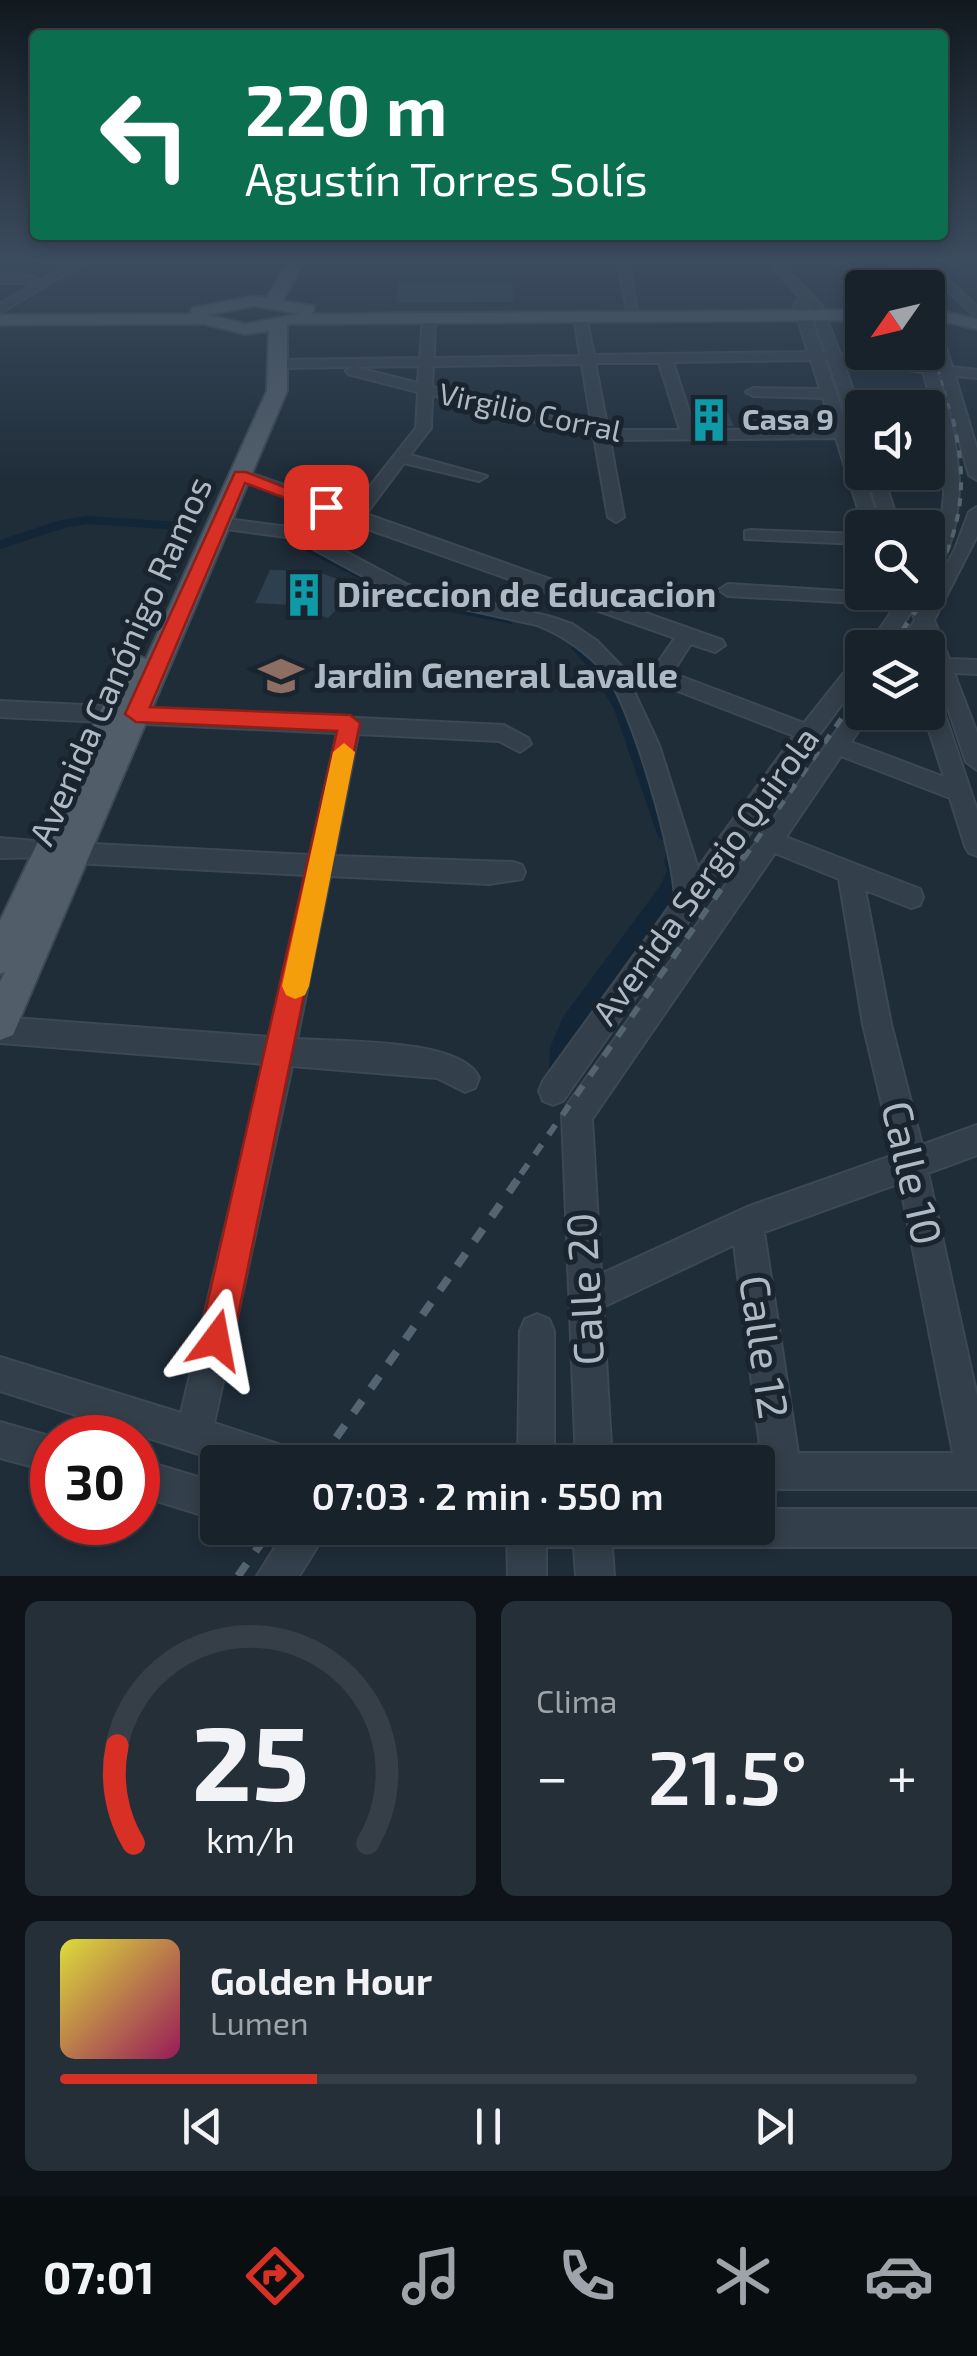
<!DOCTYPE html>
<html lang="es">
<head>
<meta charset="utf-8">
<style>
	:root { --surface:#17222b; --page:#242f37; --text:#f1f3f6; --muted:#9ea4a9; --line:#363f47; --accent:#d93025 }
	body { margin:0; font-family:"Exo 2",sans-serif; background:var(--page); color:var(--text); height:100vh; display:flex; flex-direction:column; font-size:38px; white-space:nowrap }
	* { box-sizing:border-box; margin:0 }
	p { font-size:32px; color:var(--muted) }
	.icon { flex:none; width:55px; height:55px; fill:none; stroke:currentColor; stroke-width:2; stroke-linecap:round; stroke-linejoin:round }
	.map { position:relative; height:1576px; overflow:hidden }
	.side { display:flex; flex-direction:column; gap:25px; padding:25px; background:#0d1318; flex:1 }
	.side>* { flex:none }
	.hud { position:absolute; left:30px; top:30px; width:918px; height:210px; border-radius:10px; box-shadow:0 5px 15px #0003,0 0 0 2px var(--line); background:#0b6e4f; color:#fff; overflow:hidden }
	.needle { width:65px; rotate:236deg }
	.buttons { position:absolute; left:845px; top:270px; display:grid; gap:20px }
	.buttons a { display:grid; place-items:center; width:100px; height:100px; border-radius:10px; background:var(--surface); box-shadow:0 5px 15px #0003,0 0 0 2px var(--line); font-size:50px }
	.speed { position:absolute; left:30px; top:1415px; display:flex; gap:20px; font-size:50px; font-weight:700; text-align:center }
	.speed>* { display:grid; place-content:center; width:130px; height:130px; border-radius:50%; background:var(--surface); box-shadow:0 5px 15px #0003,0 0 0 2px var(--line); line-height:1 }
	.speed .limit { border:15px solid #d22; background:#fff; color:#111 }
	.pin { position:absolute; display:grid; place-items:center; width:85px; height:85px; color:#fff; margin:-42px; border-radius:20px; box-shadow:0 5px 15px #0006 }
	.me { position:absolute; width:110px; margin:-55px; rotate:13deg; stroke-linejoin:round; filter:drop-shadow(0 0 8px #0008) }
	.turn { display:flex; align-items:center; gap:35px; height:210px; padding:0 50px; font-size:45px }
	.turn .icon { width:130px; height:130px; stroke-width:2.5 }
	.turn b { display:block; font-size:70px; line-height:85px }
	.big { font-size:75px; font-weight:600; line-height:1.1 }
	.side .card { flex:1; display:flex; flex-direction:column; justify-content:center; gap:15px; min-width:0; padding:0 35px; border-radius:15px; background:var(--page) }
	.side .dial { align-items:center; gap:0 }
	.dial svg { height:260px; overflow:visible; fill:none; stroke:var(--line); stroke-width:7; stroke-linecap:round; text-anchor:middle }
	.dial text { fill:var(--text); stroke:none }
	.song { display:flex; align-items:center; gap:30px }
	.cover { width:120px; height:120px; border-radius:15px; background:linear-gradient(135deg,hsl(60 70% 55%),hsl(330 70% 35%)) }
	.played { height:10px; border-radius:5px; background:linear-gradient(90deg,var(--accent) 30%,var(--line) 30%) }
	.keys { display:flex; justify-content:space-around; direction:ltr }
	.heat { display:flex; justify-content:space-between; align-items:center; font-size:55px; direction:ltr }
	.side .tiles { flex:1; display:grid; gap:25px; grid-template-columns:1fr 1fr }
	.card:last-child { grid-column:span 2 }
	.trip { position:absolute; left:200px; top:1445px; width:575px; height:100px; border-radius:10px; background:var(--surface); box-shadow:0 5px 15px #0003,0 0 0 2px var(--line); font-weight:600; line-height:100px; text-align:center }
	.tab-bar { display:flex; height:160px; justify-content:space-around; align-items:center; background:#090e11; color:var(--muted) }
	.tab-bar .icon { width:70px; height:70px }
	.tab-bar .selected { color:var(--accent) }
	.tab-bar b { font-size:45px; color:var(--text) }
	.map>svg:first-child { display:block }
</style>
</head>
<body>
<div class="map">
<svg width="977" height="1576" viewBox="0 0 977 1576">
	<rect width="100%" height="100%" fill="#1f2d39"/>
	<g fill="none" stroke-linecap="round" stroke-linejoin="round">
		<path fill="#132637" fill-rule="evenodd" d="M87 516 181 522 188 526 181 530 87 524 68 527 0 549V540L61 520Z
			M270 526 297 535 414 596 511 614 518 619 511 624 405 603 287 541 265 533 263 530Z
			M579 643C626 664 658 786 675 834L672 839 666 841 660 839 657 834 614 709 590 669 571 648Z
			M673 852 680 854 685 871 674 897 579 1031 572 1048 568 1077 560 1080 552 1077 549 1069 550 1048 563 1017 660 886 667 871 664 860 666 854Z"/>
	</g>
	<path fill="#2e3f4e" d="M398 282H512L514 302 396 303Z
		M709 409 727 411 734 426H702L696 410Z
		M270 570 316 571 358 587 328 618 291 605 255 603Z"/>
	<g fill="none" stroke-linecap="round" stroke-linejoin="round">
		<g stroke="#3c4853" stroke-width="4">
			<path id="minor" d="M75 260H89L0 313V304L36 283H0V275L32 276 36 277V283Z
				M617 260H629L637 312 627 309Z
				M765 260H778L822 306 840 354 920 363 918 356 927 352 938 365 928 319 932 318 938 322 952 367 977 370V378L955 376 977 449V480L969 475 940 374 937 373C960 445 973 511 934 579L928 581C928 554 938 537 942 512 950 463 937 418 923 372L843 362 862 416V440L851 438 881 528H864L836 438 610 440 624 517 616 522 608 517 594 437 432 395 431 428 410 455 487 476 479 481 404 463 366 514 722 640 725 645 715 652 691 644 672 673 804 723 855 659 862 657V677L816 739 563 1101 553 1105 543 1101 539 1091 543 1081 675 899C674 855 632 707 605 673 586 651 564 636 537 625L396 594 293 538 219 528 210 523 219 518 303 529 408 585 548 616 572 624 597 641 623 668 659 745 698 868 794 736 652 681 649 676 675 638 348 522 233 475 247 472 352 509 416 428 418 392 348 374 346 371 352 367 281 368 274 364 281 360 420 358 423 317 429 313 435 317 434 358 580 356 574 316 580 312 586 316 594 355 808 352 794 306 800 297ZM807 304 810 307 826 352H822ZM811 360 820 389 753 388 746 392 753 396 823 398 833 429 695 430 673 362ZM825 360H828L852 429H848ZM595 363H659L680 430H608ZM582 364 592 427 432 387 433 366ZM419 366 418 383 354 367Z
				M893 260H905L915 288H903Z
				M915 260H928L977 307V318Z
				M866 472H882L900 528H883Z
				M977 507V536L934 620 949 659 977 660V674L954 673 977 733V770L966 762 928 648 922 639 916 648H897L915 620 912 611 887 648H867L896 605 728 596 719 590 728 584 904 595 924 592 927 601 955 549 969 512Z
				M751 530 862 534V544L745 539V531Z
				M928 687 938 694 977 810V856L969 853 965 846 950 798 841 756 786 837 920 889 923 897 920 905 911 908 865 890 891 1024 922 1145 977 1125V1155L928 1173 977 1396V1489H758V1462H743L745 1458 761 1453 734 1245 603 1307 612 1462H576L562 1115 567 1105 855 705 862 703V712H871L851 742 944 777 923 712H928ZM775 853 839 879 863 1024 894 1155 747 1207 601 1274 592 1119ZM900 1183 953 1453H798L764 1232Z
				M0 701 504 725 528 738 531 744 520 752 499 741 358 734 334 856 513 862 522 865 525 872 522 879 489 884 330 876 297 1039C338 1042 463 1038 479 1078L475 1088 465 1092 437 1078 292 1066 214 1423 293 1449 298 1462H224L0 1391V1357L181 1413 264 1064 0 1043V1017L270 1037 306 875 74 863 66 860 62 853 66 846 74 843 310 855 337 733 0 717Z
				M0 838 59 843 63 850 59 857 0 858Z
				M537 1314 549 1319 554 1331V1462H518L520 1331 525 1319Z
				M0 1422 56 1438H52V1472L0 1458Z
				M138 1459 218 1483V1520L138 1495Z
				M758 1509H977V1547H612L614 1576H576L574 1547H546V1576H508L507 1528H758Z
				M287 1528H329L299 1576H257Z"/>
		</g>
		<g stroke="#3c4853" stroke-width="4">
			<path id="major" d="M289 260H305L282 301 314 306 313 314 862 310V320L287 324V391L13 1035 0 1040V982L5 972 0 974V921L123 664 127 657 136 655 146 659 267 391 269 331 245 334 204 324 0 325V315L191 314 192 308 198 307 254 296 267 298ZM254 306 300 314 245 324 208 315Z
				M928 308 977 319V329L928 318Z"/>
		</g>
		<use href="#minor" fill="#333f4a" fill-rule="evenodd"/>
		<use href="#major" fill="#515e6a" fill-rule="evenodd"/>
		<path stroke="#556471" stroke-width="2.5" stroke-dasharray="6 6" stroke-linecap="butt" d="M908 260 916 288
			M928 334 951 414"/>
		<path stroke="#556471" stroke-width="4" stroke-dasharray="8 8" stroke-linecap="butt" d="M917 609C960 539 972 492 951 412"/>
		<path stroke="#556471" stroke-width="5" stroke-dasharray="10 10" stroke-linecap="butt" d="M891 648 918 607
			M744 858 862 689"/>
		<path stroke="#556471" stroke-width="6" stroke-dasharray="12 12" stroke-linecap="butt" d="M521 1174 745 855"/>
		<path stroke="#556471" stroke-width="8" stroke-dasharray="15 15" stroke-linecap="butt" d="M319 1462 523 1172
			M238 1576 272 1528"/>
	</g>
	<linearGradient id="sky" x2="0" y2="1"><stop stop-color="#11191f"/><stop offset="0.54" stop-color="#3c4c5f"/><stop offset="1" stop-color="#3c4c5f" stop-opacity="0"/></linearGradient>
	<rect width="977" height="481" fill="url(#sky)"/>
	<path fill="#d93025" stroke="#8d1f18" stroke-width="2.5" d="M235 472H246L334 507 320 511 245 483 150 707 350 715 360 723 233 1340 228 1353 216 1358 204 1353 199 1340 337 731 136 722 125 714Z"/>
	<path fill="#f59e0b" d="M344 743 355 752 309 986 305 995 295 999 286 995 282 986 333 752Z"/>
	<defs>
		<g id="building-bare" transform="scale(3.45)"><path d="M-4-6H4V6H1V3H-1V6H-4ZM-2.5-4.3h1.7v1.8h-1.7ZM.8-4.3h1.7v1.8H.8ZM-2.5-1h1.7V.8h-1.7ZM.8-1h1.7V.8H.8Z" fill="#0f9aa8" stroke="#19242e" stroke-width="2.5" paint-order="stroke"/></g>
		<g id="school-bare" transform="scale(3.45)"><path d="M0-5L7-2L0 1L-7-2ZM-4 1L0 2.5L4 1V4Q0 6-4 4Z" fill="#8d6e63" stroke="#19242e" stroke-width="2.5" paint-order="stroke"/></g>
	</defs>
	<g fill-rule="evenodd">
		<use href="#building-bare" x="709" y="420"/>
		<use href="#building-bare" x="304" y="595"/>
		<use href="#school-bare" x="281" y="676"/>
	</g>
	<g text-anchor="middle" stroke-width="10" stroke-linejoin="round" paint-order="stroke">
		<g font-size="30" fill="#adbac6" stroke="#19242e">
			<text transform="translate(530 413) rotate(12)" y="10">Virgilio Corral</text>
		</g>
		<g font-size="30" font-weight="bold" fill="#adbac6" stroke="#19242e" text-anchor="start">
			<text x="742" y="430">Casa 9</text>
		</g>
		<g font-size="35" font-weight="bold" fill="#adbac6" stroke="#19242e" text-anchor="start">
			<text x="337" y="607">Direccion de Educacion</text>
			<text x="314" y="688">Jardin General Lavalle</text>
		</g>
		<g font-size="35" fill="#adbac6" stroke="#19242e">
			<text transform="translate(121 661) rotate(-66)" y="12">Avenida Canónigo Ramos</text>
			<text transform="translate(706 876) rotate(-54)" y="12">Avenida Sergio Quirola</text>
		</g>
		<g font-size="42" fill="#adbac6" stroke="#19242e">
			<text transform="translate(912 1173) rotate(77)" y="15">Calle 10</text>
			<text transform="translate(585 1289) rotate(-93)" y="15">Calle 20</text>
			<text transform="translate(764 1347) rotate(82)" y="15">Calle 12</text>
		</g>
	</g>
</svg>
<div class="buttons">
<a><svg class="needle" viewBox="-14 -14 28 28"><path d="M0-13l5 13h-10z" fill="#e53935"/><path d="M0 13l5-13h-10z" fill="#9ea4a9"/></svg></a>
<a><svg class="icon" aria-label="sound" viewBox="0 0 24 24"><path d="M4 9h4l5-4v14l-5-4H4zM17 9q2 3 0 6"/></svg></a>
<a><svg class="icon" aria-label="search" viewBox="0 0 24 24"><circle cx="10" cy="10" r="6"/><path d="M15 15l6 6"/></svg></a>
<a><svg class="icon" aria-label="layers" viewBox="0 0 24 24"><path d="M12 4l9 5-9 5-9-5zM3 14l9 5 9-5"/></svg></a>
</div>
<div class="speed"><div class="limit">30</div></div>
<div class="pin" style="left:326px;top:507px;background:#d93025"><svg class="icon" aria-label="arrive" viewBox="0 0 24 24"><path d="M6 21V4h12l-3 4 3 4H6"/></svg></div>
<svg class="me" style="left:216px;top:1340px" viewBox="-20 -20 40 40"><path d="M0-17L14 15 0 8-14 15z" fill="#d93025" stroke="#fff" stroke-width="4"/></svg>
<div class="trip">07:03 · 2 min · 550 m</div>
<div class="hud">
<div class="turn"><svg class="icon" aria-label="left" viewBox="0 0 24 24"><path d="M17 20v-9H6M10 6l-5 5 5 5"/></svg><div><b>220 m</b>Agustín Torres Solís</div></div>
</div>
</div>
<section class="side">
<div class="tiles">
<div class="card dial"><svg viewBox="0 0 100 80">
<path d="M14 69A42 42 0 1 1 86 69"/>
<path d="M14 69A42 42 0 0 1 9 39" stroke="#d93025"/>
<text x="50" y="56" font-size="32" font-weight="700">25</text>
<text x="50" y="72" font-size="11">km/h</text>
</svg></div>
<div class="card"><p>Clima</p>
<div class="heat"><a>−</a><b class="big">21.5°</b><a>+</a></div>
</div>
<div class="card">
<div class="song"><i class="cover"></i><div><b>Golden Hour</b><p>Lumen</p></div></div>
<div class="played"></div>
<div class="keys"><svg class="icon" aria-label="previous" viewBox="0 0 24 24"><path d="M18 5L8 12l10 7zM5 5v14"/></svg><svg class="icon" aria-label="pause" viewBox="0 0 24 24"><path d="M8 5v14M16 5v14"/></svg><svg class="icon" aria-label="next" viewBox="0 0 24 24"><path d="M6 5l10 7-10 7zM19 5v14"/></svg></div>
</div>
</div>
</section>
<nav class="tab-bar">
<b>07:01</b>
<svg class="icon selected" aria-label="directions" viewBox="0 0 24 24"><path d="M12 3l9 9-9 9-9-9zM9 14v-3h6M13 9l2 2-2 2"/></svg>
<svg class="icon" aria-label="music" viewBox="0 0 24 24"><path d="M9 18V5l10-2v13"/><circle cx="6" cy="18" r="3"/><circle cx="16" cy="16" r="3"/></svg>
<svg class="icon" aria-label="phone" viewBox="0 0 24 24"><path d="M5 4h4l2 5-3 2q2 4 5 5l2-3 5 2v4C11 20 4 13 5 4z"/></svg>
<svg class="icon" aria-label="climate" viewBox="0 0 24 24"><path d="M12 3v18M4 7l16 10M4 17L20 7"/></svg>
<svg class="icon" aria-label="car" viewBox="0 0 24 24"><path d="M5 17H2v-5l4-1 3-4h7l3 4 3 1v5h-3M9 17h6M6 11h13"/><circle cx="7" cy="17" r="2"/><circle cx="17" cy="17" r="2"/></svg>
</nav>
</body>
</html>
